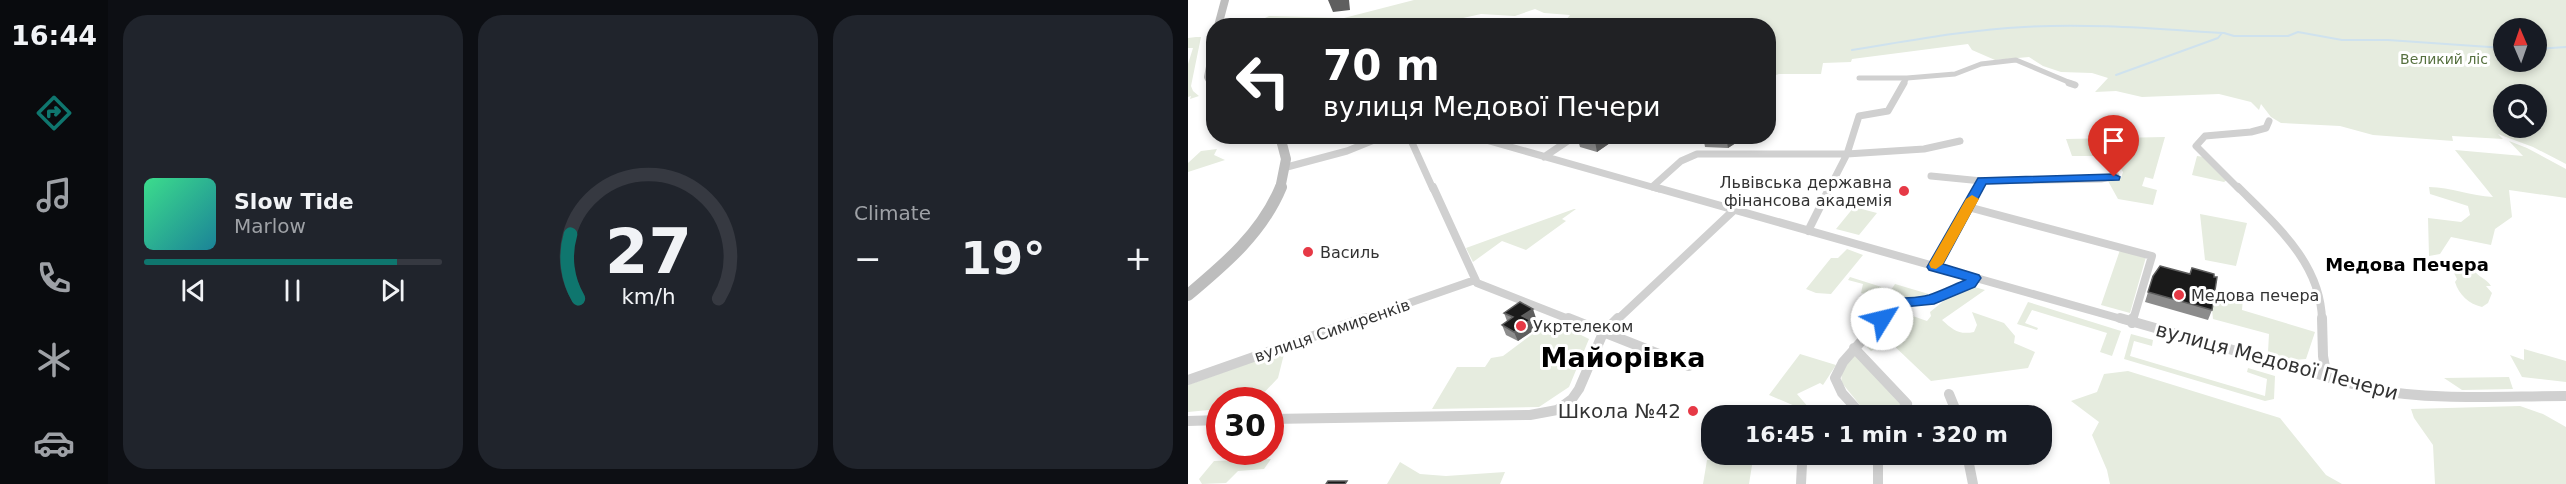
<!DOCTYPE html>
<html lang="en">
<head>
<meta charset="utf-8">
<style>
	:root { --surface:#171b24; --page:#20242c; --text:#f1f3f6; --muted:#9ea1a6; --line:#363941; --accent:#0f766e }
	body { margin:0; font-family:"DejaVu Sans",sans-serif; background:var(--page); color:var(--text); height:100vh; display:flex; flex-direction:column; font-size:22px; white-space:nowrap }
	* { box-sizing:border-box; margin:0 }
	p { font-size:20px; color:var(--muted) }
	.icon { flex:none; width:33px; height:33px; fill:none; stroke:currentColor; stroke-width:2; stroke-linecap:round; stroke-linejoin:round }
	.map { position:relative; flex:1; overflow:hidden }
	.panel { display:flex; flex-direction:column; gap:15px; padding:15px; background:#0d0f14; width:1080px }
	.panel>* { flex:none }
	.hud { position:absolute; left:18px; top:18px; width:570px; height:126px; border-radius:24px; box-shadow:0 3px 9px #0003; background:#202124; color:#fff; overflow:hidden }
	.needle { width:39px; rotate:358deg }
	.controls { position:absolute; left:1305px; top:18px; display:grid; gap:12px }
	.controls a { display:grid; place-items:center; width:54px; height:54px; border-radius:50%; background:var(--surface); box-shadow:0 3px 9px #0003; font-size:30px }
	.speed { position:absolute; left:18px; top:387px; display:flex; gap:12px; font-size:30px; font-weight:700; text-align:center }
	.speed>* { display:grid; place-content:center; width:78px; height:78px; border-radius:50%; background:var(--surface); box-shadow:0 3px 9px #0003; line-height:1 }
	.speed .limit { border:9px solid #d22; background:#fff; color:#111 }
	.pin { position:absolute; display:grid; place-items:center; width:51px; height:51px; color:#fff; margin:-62px -26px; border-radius:50% 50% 50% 0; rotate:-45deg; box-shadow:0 0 6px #0007 }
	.pin .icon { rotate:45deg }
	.me { position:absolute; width:66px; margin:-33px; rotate:54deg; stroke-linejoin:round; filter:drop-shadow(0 0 4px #0008) }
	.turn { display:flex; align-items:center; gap:21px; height:126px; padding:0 18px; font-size:27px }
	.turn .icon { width:78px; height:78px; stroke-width:2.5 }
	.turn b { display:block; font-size:42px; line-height:51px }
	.big { font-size:45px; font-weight:800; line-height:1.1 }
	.panel .widget { flex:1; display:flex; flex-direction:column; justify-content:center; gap:9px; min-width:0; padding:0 21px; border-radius:24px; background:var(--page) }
	.panel .dial { align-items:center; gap:0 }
	.dial svg { height:156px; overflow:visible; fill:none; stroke:var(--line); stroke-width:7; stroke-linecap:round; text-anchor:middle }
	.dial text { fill:var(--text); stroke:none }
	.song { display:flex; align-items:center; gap:18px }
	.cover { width:72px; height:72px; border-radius:9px; background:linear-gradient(135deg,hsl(150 70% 55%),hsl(190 70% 35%)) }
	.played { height:6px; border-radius:3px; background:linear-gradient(90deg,var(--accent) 85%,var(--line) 85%) }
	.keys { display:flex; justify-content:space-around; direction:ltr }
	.heat { display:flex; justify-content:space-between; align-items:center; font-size:33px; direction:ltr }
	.panel .tiles { flex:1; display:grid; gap:15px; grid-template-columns:repeat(3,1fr) }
	.trip { position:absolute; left:513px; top:405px; width:351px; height:60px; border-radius:24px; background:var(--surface); box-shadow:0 3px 9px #0003; font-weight:800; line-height:60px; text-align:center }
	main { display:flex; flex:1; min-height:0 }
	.tabs { display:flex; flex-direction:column; width:108px; justify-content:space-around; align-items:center; background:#090b0e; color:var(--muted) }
	.tabs .icon { width:42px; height:42px }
	.tabs .current { color:var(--accent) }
	.tabs b { font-size:27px; color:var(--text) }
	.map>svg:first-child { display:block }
</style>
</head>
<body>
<main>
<nav class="tabs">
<b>16:44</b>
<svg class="icon current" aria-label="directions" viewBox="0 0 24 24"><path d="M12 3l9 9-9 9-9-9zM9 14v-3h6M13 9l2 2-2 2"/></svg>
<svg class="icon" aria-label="music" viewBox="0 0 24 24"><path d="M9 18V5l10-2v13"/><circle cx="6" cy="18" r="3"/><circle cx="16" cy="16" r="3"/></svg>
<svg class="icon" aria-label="phone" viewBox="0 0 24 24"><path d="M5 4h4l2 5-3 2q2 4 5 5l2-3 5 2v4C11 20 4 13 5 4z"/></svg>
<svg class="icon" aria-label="climate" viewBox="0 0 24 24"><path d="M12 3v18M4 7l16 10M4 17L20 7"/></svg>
<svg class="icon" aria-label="car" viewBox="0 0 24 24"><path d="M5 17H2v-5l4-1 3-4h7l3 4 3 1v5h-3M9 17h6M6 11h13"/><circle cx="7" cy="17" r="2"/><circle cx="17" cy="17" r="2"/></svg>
</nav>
<section class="panel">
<div class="tiles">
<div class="widget">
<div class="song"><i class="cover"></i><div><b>Slow Tide</b><p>Marlow</p></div></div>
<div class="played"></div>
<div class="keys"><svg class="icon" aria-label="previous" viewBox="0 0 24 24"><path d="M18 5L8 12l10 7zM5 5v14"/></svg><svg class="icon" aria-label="pause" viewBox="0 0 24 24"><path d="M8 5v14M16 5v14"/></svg><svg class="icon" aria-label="next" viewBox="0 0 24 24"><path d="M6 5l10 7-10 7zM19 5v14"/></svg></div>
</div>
<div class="widget dial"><svg viewBox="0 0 100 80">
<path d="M14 69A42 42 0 1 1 86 69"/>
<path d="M14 69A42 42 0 0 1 10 36" stroke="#0f766e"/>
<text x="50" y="56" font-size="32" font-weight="700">27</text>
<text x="50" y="72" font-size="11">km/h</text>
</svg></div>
<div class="widget"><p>Climate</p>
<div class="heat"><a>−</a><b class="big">19°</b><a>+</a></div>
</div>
</div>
</section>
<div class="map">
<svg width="1378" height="484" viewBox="0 0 1378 484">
	<rect width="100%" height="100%" fill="#fff"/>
	<path fill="#e6ecdf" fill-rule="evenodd" d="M226 0H1378V164L1345 147 1310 134 1315 139 1264 136 1265 141 1185 135 1152 126 1093 123 1083 117 1073 104 1071 110 1063 102 1031 94 954 97 928 91 907 92 920 78 904 73 873 72 855 66 841 57 807 60 784 50 780 44 664 59 663 62 635 63 633 74H591L581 77 580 26 435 25 413 22 379 23 377 21 382 15 356 13 347 9 327 16 293 14 275 18 258 19 247 25 221 23 190 26 183 22 167 26 118 25 117 18 90 22 89 25 76 26 77 18 81 16 156 18ZM1316 28H1348V62H1316ZM1316 94H1348V128H1316Z
		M8 37H13L3 86 5 91 11 96 2 99 3 96 0 97V64L5 48H0V38Z
		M977 137 965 179 957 177 954 186 969 190 965 205 930 199 920 181 933 178 935 172 925 156H884L878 139Z
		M1321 141 1339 148 1378 169V198L1321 190 1324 217 1307 229 1303 245 1263 237 1252 254 1241 256 1240 218 1273 222 1282 215 1280 206 1242 194 1241 187C1263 187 1283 196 1305 197L1267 150 1335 156Z
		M29 149 26 155 37 160 0 172V163L13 151Z
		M1009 156 1016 157 1039 180 1036 182 1004 175Z
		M666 207 689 213 671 235 648 229Z
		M386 209H388L374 219 378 221 338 250 314 241 285 262 278 248Z
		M1012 214 1059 223 1048 266 1017 260Z
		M659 249 675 255 643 294 628 293 618 289 643 258H650Z
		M932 250 958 257 942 313 913 305Z
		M1266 268 1286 270C1291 278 1298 278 1303 286H1298L1304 293 1300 303 1294 307C1281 304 1271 295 1267 282L1269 279 1264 269Z
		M662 277 703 290 707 284 744 295 707 299 702 302 673 293 675 284 660 280Z
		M783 286 797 290 754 320C765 330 771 335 786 332L789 325 784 312 816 323 827 336 826 343 847 352 840 368 743 381 702 342 683 351 679 347 722 315 739 321 743 316 742 312 758 299Z
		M1028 289 1055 297 1054 310 1127 332 1118 359 1106 360 1080 352 1081 334 1025 319 1024 309Z
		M840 302 933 331 924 356 912 352 919 333 844 310 837 323 850 328 849 330 829 324Z
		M363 320 401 339 381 387 351 407 244 409 269 367H297L303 358 315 356Z
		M943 334 965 340 964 346 946 341 942 356 1077 396 1079 379 1059 372 1060 368 1087 376 1086 399 1077 401 936 359Z
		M1336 349 1378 361V382L1334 377 1322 355 1336 360Z
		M97 350 90 378 69 400H32L31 409 0 412V385Z
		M667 351 718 404 697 415H680L654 383C651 370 660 361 667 351Z
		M612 354 648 365 635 385 632 383 609 394 627 415H614V409L581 395Z
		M940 371 1092 418 1138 475 1154 484H922L919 470 904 435 911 422 883 401 909 392 916 374Z
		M1321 377 1325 389 1274 390 1256 378Z
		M1332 406 1355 414 1378 427V484H1247L1245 445 1226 418 1223 409Z
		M83 459 76 469 50 471 38 483 14 484 11 479 26 461Z
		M565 459 561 484H515L519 460Z
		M212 462 232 474 258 476 317 472 312 484H199Z"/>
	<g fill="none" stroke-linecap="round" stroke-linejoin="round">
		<path stroke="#cfe2ee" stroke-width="2" d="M1348 49 1378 47
			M664 50C721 41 778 30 836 27 902 23 969 29 1036 33L1046 36H1100L1110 32 1154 40H1200L1316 48
			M928 75 1030 38 1034 33"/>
		<path stroke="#d0d0d0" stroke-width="5" d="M671 78H719
			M715 84 719 78 767 74 793 64 828 60 885 84"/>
		<path stroke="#d0d0d0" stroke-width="7" d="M881 83 887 85
			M221 136 245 189
			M284 136 471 189
			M356 157 387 136
			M99 167 159 151 196 136
			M743 176 794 181 913 179 928 176
			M464 187 493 161 509 154H659L671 116 700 111 716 83
			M641 189 659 154 736 149 772 141
			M790 189 794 181
			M1051 189 1008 146 1017 136 1063 132 1078 128 1081 121"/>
		<path stroke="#d0d0d0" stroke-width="8" d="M245 187 289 283 383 320
			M466 187 937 320
			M1050 187C1087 224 1133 263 1134 320
			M780 207 964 256 945 320
			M620 231 642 187
			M746 267 791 187
			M172 320 287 280
			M429 320 546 210
			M692 320 710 302 741 300 782 283 785 278"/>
		<path stroke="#d0d0d0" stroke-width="10" d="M380 318 501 366
			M932 318 1182 389C1247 401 1312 396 1378 396
			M1134 318 1135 356 1139 378
			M944 323 945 318
			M666 348 719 404 711 413 701 416
			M0 380 177 318
			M761 394 770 416
			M675 416 654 393 647 378 655 362 694 318
			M82 419 342 415 369 410 384 399 391 389 415 333 430 318
			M0 421 32 420
			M690 454V484
			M779 454 785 484
			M613 484 614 464"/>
		<path stroke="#bdbdbd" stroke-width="8" d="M30 26 37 0
			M24 84 20 77 26 46"/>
		<path stroke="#bdbdbd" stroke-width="10" d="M23 83 26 89
			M92 136 98 159 92 189"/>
		<path stroke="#bdbdbd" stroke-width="12" d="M0 295C37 264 74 233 93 187"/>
	</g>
	<path fill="#8c8c8c" d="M389 136H435L425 144 422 143 409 152 392 147Z
		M515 136H559L540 148 517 147Z
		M1004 268 1024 310 1020 320 957 302 965 276 1002 274Z
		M316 313 348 318 343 322 346 330 330 341 318 335 314 325 319 321Z"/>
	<path fill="#5f5f5f" d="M140 0H161L162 10 145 12Z
		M406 136H420L422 143 409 152Z
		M423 136H435V137L425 144Z
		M538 136H559L540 148Z
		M345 309 348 318 343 322 346 330 330 341 326 332 334 316Z"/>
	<path fill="#1a1a1a" stroke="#5f5f5f" stroke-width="1.5" d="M972 266 1002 274 1004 268 1026 274V277H1029L1024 310 960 292 965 276Z
		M332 302 345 309 334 316 342 320 326 332 314 325 325 317 316 313Z
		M140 481H159L157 484H138Z"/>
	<path fill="#1a73e8" stroke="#114b97" stroke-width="1.5" d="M926 174 932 177 931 180 798 184 755 264 791 275 793 278 787 287 746 304 715 307 700 322H689L686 319C704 290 715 302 741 295 753 291 765 285 777 280L741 270 739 267 790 178Z"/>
	<path fill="#f59e0b" d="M784 195 791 199 755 264 748 269 743 268 741 264 778 199Z"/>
	<g fill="#e63946" stroke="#fff" stroke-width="2">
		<circle cx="716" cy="191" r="6"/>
		<circle cx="120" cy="252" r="6"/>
		<circle cx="991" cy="295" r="6"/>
		<circle cx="333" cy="326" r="6"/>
		<circle cx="505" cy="411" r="6"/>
	</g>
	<g text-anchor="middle" stroke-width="6" stroke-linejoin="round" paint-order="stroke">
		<g font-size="14" fill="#56703f" stroke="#fff">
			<text x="1256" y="64">Великий ліс</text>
		</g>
		<g font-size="16" fill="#333" stroke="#fff" text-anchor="start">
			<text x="704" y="188" text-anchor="end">Львівська державна<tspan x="704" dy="18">фінансова академія</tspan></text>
			<text x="132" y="258">Василь</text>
			<text x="1003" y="301">Медова печера</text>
			<text x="345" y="332">Укртелеком</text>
		</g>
		<g font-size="16" fill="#333" stroke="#fff">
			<text transform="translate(144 330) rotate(-19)" y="6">вулиця Симиренків</text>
		</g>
		<g font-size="18" font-weight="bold" fill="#000" stroke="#fff">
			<text x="1219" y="271">Медова Печера</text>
		</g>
		<g font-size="20" fill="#333" stroke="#fff">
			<text transform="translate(1089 361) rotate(15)" y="7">вулиця Медової Печери</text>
		</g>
		<g font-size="20" fill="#333" stroke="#fff" text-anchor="end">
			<text x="493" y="418">Школа №42</text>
		</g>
		<g font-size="27" font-weight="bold" fill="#000" stroke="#fff">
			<text x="435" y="367">Майорівка</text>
		</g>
	</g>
</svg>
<div class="controls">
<a><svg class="needle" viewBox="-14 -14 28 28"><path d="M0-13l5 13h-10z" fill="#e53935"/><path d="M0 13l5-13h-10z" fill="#9ea1a6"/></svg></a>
<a><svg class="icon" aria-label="search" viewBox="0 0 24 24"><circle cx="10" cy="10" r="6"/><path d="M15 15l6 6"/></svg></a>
</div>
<div class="speed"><div class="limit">30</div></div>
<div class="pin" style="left:926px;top:177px;background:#d93025"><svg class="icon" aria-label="arrive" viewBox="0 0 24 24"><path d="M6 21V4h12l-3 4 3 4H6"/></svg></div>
<svg class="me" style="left:694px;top:319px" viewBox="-20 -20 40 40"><circle r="19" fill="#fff"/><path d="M0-13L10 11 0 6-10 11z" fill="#1a73e8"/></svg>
<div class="trip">16:45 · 1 min · 320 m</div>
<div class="hud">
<div class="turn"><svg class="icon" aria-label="left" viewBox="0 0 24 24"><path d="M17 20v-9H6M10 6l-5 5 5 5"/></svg><div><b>70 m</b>вулиця Медової Печери</div></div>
</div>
</div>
</main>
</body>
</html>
